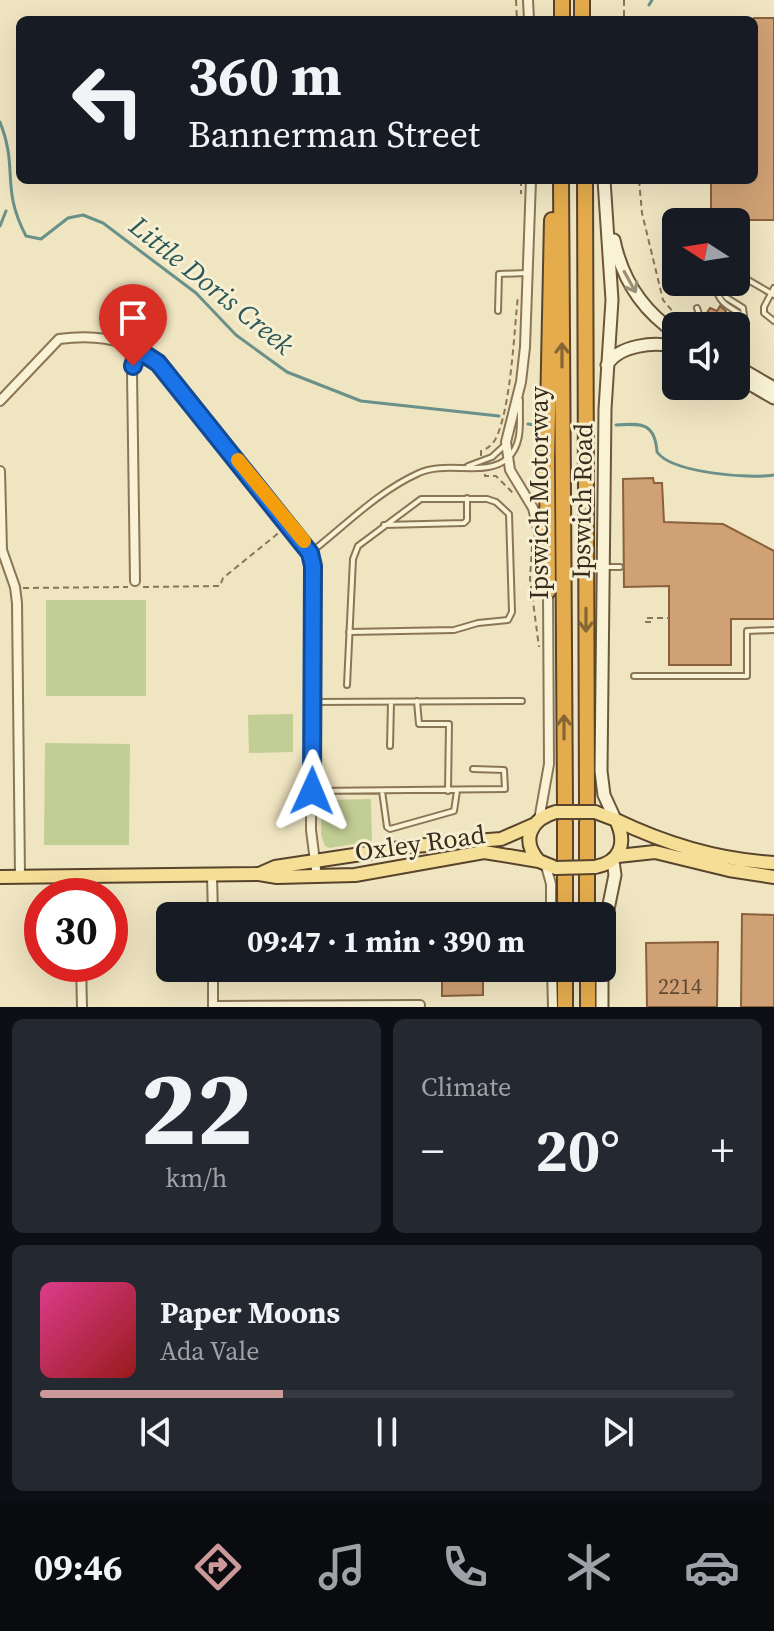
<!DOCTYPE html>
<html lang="en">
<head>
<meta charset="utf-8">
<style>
	:root { --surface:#171b24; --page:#242831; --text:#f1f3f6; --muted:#9ea1a6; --line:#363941; --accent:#cb9998 }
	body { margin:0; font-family:"Source Serif 4",serif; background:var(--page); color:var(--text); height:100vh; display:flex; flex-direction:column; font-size:30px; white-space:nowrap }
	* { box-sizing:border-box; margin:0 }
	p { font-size:26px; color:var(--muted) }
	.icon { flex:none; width:44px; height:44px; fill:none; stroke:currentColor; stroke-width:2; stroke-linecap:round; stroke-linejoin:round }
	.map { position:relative; height:1007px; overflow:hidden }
	.panel { display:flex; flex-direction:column; gap:12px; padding:12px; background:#0d0f14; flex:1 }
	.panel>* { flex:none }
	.guide { position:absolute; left:16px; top:16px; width:742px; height:168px; border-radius:12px; box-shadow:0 8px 32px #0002; background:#171b24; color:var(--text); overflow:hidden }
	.needle { width:52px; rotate:282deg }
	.controls { position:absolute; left:662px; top:208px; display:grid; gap:16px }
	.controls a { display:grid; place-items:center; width:88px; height:88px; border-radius:12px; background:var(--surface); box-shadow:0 8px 32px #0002; font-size:40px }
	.speed { position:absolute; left:24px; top:878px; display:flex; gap:16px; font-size:40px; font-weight:700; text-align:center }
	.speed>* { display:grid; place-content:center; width:104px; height:104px; border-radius:50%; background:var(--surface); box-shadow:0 8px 32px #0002; line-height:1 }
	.speed .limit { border:12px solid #d22; background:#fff; color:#111 }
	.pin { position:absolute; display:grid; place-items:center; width:68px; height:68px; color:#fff; margin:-82px -34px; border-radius:50% 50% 50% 0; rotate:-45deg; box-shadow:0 0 8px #0007 }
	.pin .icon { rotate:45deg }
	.me { position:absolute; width:88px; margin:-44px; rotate:1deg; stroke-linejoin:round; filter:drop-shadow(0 0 6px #0008) }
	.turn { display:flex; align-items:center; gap:28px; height:168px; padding:0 40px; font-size:36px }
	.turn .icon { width:104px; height:104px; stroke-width:2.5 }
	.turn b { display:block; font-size:56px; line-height:68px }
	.big { font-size:60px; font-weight:700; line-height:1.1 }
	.panel .tile { flex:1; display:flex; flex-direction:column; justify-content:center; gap:12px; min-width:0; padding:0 28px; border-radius:12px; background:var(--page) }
	.panel .dial { align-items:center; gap:0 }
	.dial b { font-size:104px; line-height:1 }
	.song { display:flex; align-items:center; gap:24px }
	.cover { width:96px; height:96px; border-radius:12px; background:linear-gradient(135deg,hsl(330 70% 55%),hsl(0 70% 35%)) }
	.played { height:8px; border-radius:4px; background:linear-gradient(90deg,var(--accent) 35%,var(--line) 35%) }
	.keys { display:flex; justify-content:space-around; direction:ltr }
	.heat { display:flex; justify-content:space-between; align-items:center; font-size:44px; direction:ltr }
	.panel .tiles { flex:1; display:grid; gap:12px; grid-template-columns:1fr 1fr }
	.tile:last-child { grid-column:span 2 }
	.trip { position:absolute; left:156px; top:902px; width:460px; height:80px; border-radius:12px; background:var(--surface); box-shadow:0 8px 32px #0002; font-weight:700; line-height:80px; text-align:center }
	.tab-bar { display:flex; height:128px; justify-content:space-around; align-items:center; background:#090b0e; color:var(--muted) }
	.tab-bar .icon { width:56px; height:56px }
	.tab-bar .selected { color:var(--accent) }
	.tab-bar b { font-size:36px; color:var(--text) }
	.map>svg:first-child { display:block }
</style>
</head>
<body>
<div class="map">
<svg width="774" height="1007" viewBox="0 0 774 1007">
	<rect width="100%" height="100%" fill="#f0e5c1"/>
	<path fill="#c3ce94" d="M46 600H146V696H46Z
		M293 714V752L249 753 248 715Z
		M45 743 130 744 129 845H44Z
		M371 799 372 841 330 848 325 846 321 835 322 800Z"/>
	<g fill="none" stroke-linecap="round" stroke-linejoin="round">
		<path stroke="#6a908a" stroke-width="3" d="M649 5 652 0
			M0 122C19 170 0 186 26 236L41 239 68 218 83 215 103 223 196 293 236 335 287 372 361 401 499 416
			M0 226 6 211
			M528 424 541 426
			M616 425C642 423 655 423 657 452 672 473 749 479 774 475"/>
	</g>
	<path fill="#d0a175" stroke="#8a613c" stroke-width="2" d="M754 18H774V220H711V180H754Z
		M720 306 726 311 724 315 735 321 736 326H708L705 316 710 308 717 311Z
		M653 478 654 483H662L664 522 723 524 774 551V619H731V665H669V586L624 587 623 479Z
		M446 904 486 910 480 916H435V907Z
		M742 914 774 915V1007H741Z
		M718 942 717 1007H647L646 943Z
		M442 968H483V995L442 996Z"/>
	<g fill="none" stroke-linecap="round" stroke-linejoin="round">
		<g stroke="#8a7657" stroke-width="8">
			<path id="lane" d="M736 273 774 295
				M716 286C718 304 730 307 744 316
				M718 288 727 298 743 308 744 316
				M697 308 703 326
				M498 311 499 274 527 273
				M774 321 764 313V307L774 288
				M740 323 744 316
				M468 466 492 457 505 445
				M384 525 464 523 467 520V498
				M310 553C346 525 377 492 419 473 446 460 487 478 508 458 524 442 519 421 520 400
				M606 567H620
				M634 676H747V631L774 630
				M347 685 353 559 358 546 421 499H487L496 502 509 514 512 612 508 620 478 623 454 630 349 632
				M417 701 419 724H449L448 791
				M313 702 522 701
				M390 746 391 702
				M312 791 505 789 504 770 473 769
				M382 791 387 827 390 829 454 811 457 791"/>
		</g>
		<g stroke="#8a7657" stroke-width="12">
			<path id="street" d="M528 0 529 20
				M531 180 525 347 521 382 506 442 510 470 533 508 542 545
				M0 401 59 339C95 334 130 338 158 363L305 543 312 561 311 830 317 877
				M0 471 2 550 15 587 17 603 20 877
				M135 581 132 373 138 350
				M539 820 549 764 548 590
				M546 866 551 884V916
				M212 875 213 916
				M81 876V896
				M81 964 82 1007
				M213 968V1007
				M552 968 553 1007
				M213 1006 420 1005"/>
		</g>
		<g stroke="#6c573b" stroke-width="15">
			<path id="secondary" d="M604 180 612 300 605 409 601 771 604 795 615 819
				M614 240C622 279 643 311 676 333
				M607 365C619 345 655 341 676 347
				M736 366 774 388
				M736 376 774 398
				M602 1007V939L615 875 613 861"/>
		</g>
		<g stroke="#58432c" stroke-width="16">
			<path id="primary" d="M556 812C531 819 520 840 539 861L556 868
				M616 820C666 844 719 860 774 863
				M618 856 655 852 729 870 774 877
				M595 867C621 862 627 843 616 820L595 812
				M259 874 275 867 414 846 501 839 533 825
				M0 877 259 874 277 877 355 875 484 852 539 861"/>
		</g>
		<g stroke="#58432c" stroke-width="18">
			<path id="highway" d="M562 0V20
				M582 0V20
				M561 180 565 805
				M585 180 587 805
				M548 591 547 460 552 220
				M565 822V861
				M587 861V822
				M587 874V916
				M565 875V916
				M565 968V1007
				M588 968V1007"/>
		</g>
		<path stroke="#8a7657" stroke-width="2" stroke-dasharray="6 4" stroke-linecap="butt" d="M516 0 517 20
			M624 0V20
			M521 180V194
			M639 180 642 213 663 300 685 326
			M481 456V451C487 449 491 446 495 440 511 410 514 331 518 296
			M485 474V476H496L513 493
			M532 546 530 579 539 647
			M143 587 220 586 223 578 281 531
			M23 588 128 587
			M651 622H646V618H669"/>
		<use href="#lane" stroke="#faf2d4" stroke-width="4"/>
		<use href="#street" stroke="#faf2d4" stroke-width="8"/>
		<use href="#secondary" stroke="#faf2d4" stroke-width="11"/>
		<use href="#primary" stroke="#f5de96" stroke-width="12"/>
		<use href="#highway" stroke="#e4ac4d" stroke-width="14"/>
		<g stroke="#58432c" stroke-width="16" stroke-linecap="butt">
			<path id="primary-bridge" d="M556 812H595
				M556 868 595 867"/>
		</g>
		<use href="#primary-bridge" stroke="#f5de96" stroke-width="12"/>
	</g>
	<defs><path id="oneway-shaft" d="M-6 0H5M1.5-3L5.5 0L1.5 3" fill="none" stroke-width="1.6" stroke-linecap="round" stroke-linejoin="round" transform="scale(2)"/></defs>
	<use stroke="#9a8f78" href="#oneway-shaft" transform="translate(630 282) rotate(61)"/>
	<g stroke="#866633">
		<use href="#oneway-shaft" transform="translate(562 355) rotate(-90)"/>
		<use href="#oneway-shaft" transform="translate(586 620) rotate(90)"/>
		<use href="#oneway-shaft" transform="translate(564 727) rotate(-90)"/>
	</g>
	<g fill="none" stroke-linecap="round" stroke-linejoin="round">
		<g stroke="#114b97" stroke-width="20">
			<path id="route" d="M133 366 138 350 158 363 310 553 313 566 312 791"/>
		</g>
		<use href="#route" stroke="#1a73e8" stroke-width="14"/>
		<path stroke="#f59e0b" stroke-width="14" d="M238 460 304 541"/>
	</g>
	<g text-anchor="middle" stroke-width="6" stroke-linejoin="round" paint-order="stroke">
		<g font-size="22" fill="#5f4933">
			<text x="680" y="994">2214</text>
		</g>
		<g font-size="26" fill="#392c1d" stroke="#f7efd1">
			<text transform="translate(539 493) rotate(-90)" y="9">Ipswich Motorway</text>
			<text transform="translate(582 501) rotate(-89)" y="9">Ipswich Road</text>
			<text transform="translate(420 843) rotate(-8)" y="9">Oxley Road</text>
		</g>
		<g font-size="28" font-style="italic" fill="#2b595a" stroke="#f7efd1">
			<text transform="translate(212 285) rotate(39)" y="10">Little Doris Creek</text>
		</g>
	</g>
</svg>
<div class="controls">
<a><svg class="needle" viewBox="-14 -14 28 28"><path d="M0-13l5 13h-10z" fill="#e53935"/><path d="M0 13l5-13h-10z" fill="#9ea1a6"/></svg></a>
<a><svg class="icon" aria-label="sound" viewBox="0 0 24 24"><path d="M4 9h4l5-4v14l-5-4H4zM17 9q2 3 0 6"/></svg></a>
</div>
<div class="speed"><div class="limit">30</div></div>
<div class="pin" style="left:133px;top:366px;background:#d93025"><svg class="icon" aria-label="arrive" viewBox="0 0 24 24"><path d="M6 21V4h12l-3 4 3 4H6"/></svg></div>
<svg class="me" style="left:312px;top:791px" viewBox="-20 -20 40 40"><path d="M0-17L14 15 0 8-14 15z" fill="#1a73e8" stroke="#fff" stroke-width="4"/></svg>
<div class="trip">09:47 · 1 min · 390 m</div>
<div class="guide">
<div class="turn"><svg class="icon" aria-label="left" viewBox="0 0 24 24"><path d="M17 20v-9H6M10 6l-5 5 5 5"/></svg><div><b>360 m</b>Bannerman Street</div></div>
</div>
</div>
<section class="panel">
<div class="tiles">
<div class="tile dial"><b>22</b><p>km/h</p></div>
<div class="tile"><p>Climate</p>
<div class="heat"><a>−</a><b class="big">20°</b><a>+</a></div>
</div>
<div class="tile">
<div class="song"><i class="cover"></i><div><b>Paper Moons</b><p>Ada Vale</p></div></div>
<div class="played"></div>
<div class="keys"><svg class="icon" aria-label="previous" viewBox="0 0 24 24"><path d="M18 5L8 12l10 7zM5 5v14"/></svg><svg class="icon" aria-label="pause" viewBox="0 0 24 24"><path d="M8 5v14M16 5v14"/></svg><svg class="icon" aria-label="next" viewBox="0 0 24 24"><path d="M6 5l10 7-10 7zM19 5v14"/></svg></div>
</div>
</div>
</section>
<nav class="tab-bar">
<b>09:46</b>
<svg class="icon selected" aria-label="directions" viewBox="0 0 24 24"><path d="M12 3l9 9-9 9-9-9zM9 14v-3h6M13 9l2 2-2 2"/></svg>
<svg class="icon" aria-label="music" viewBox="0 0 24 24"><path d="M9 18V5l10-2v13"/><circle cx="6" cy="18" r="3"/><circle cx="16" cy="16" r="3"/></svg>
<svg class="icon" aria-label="phone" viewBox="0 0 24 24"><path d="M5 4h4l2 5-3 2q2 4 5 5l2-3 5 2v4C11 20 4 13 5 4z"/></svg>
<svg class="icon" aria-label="climate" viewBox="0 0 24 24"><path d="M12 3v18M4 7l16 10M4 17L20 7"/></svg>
<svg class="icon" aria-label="car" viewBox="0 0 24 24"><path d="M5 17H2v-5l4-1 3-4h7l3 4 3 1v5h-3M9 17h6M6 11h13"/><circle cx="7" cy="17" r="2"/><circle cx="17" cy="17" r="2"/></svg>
</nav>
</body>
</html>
